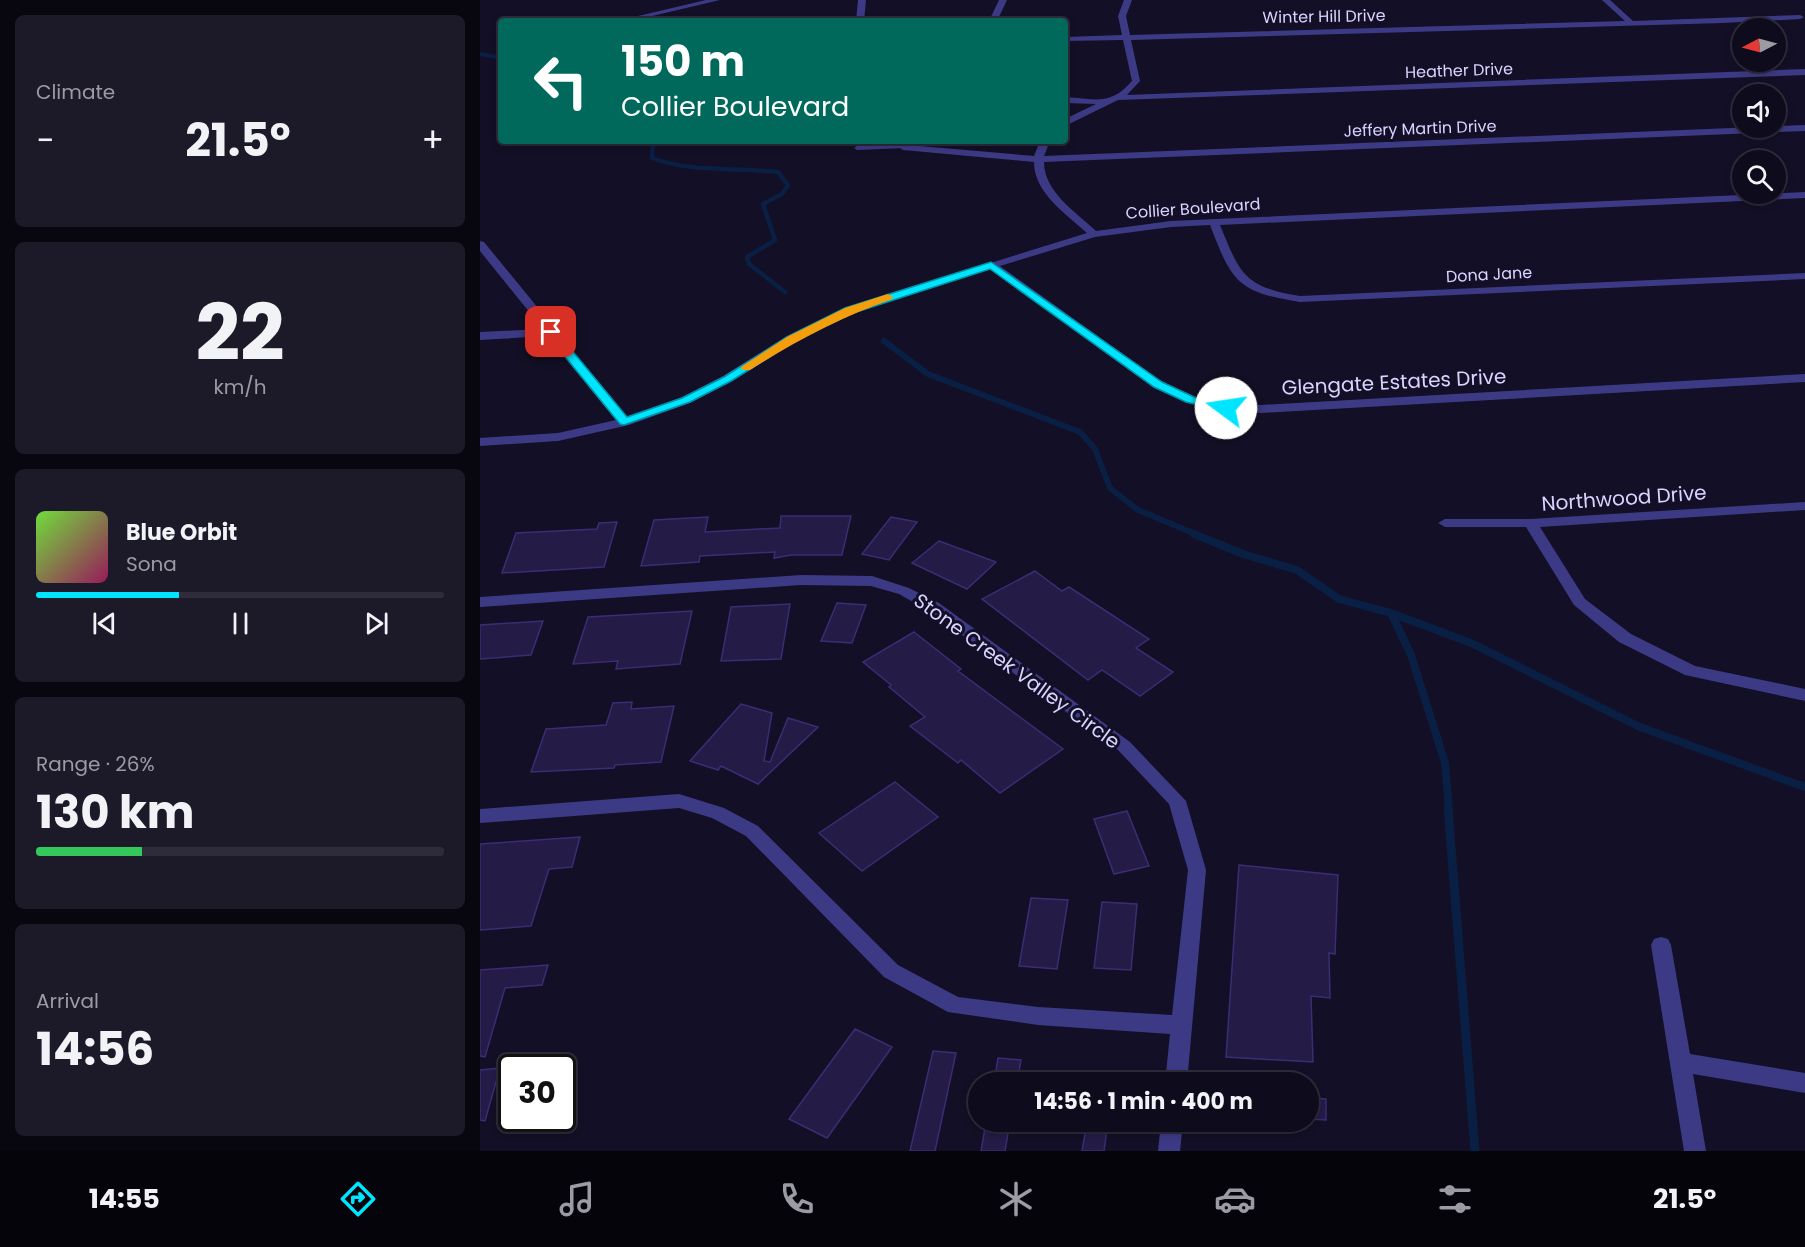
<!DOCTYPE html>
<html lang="en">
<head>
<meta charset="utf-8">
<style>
	:root { --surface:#0e0b1c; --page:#1c1929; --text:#f1f3f6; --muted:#9b9ba3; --line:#2e2b3b; --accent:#00e5ff }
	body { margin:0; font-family:Poppins,sans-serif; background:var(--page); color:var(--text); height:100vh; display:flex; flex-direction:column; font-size:22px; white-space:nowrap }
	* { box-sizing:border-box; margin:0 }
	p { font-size:20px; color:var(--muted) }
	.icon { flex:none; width:33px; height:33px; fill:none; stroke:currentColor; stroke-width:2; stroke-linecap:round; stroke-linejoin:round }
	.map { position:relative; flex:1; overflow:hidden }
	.sheet { display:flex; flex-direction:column; gap:15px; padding:15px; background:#08060f; width:480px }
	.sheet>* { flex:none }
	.hud { position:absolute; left:18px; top:18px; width:570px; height:126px; border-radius:6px; box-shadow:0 3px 9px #0003,0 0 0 2px var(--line); background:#00695c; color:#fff; overflow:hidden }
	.needle { width:39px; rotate:264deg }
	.fabs { position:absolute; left:1252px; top:18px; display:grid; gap:12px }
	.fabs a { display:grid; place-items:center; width:54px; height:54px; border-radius:50%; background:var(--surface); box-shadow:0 3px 9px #0003,0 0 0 2px var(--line); font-size:30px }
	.speed { position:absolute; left:18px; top:1054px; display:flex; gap:12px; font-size:30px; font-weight:700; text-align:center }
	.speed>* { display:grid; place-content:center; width:78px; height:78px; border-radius:50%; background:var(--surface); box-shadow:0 3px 9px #0003,0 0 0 2px var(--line); line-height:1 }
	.speed .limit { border:3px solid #111; border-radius:9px; background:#fff; color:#111 }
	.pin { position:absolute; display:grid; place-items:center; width:51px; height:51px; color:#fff; margin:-26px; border-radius:12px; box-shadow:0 3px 9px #0006 }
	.me { position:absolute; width:66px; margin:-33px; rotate:284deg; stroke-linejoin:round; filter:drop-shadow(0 0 4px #0008) }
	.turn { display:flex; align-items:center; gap:21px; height:126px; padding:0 24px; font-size:27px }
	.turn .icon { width:78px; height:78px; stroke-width:2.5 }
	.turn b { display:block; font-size:42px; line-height:51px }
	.big { font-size:45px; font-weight:700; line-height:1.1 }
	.sheet .widget { flex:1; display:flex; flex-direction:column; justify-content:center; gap:9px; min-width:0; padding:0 21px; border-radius:9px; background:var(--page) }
	.sheet .dial { align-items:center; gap:0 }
	.dial b { font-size:78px; line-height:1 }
	.song { display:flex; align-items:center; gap:18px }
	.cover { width:72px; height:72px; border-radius:9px; background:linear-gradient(135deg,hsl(100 70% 55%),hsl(330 70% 35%)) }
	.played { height:6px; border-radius:3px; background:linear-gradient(90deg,var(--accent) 35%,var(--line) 35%) }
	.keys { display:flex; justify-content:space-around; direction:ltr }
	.heat { display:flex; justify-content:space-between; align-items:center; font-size:33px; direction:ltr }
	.charge { height:9px; border-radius:4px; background:linear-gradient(90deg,#34c759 26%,var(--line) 0) }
	.trip { position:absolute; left:488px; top:1072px; width:351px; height:60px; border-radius:30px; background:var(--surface); box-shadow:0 3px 9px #0003,0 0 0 2px var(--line); font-weight:700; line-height:60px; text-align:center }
	.tab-bar { display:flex; height:96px; justify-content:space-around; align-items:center; background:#06040b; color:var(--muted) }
	.tab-bar .icon { width:42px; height:42px }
	.tab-bar .current { color:var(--accent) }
	.tab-bar b { font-size:27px; color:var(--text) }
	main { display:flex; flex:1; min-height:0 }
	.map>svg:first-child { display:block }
</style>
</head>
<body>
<main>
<section class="sheet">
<div class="widget"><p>Climate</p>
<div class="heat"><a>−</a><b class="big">21.5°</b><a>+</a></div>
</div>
<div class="widget dial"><b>22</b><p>km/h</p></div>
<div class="widget">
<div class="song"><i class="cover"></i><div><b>Blue Orbit</b><p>Sona</p></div></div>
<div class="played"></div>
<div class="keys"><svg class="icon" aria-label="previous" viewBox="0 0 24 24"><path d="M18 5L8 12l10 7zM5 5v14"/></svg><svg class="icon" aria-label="pause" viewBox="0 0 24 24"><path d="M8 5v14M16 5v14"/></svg><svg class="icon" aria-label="next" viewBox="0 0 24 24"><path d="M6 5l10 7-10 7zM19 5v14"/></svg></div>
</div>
<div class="widget"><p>Range · 26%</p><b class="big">130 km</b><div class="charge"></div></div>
<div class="widget"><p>Arrival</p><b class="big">14:56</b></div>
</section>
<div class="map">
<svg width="1325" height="1151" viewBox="0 0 1325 1151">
	<rect width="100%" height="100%" fill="#130f26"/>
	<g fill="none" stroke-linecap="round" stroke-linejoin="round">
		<path stroke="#0a1f44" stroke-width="4" d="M0 54 21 58"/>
		<path stroke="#0a1f44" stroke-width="4.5" d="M173 141 172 158C212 173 256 167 298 172L308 185 302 194 283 204 295 240 267 257 269 264 305 292"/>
		<path stroke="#0a1f44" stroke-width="6" d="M404 341 448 374 600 432 615 449 630 488 658 510 718 535"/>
		<path stroke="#0a1f44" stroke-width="8" d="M714 534 763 554 817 570 859 599 911 613 991 643 1160 727 1325 787
			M911 613 931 655 965 763 969 809"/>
		<path stroke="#0a1f44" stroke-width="9" d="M968 808 995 1151"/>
	</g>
	<path fill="#241b47" stroke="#3b2d73" stroke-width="1.5" d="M301 516H371L362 555H312L294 558 295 552 220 556 219 562 161 566 174 520 228 517 225 532 300 528Z
		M411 517 437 522 409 560 382 554Z
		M137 522 124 567 22 573 36 533 117 529 119 523Z
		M459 541 516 562 487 589 432 563Z
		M555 571 582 591 589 587 669 639 656 648 693 672 660 696 622 670 608 680 502 599Z
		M357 603 386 605 372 643 341 641Z
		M310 604 301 659 241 661 251 607Z
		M212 611 200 664 136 669 138 661 93 664 108 617Z
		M63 621 51 655 0 659V625Z
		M434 632 481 669 478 671 583 749 520 793 481 760 478 763 430 726 445 717 409 687 411 685 383 662Z
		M152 702 151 709 194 706 181 762 135 765 134 768 51 772 66 729 126 725 133 703Z
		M261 704 292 713 284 761 290 762 308 718 338 727 278 784 241 766 238 770 210 761Z
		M415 782 458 817 382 871 339 833Z
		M647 811 669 866 634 874 614 819Z
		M100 837 92 867 69 869 51 926 0 930V844Z
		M759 865 858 875 855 954 849 953 850 998 831 996 833 1062 746 1057Z
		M551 898 588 900 577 969 539 966Z
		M622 902 657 904 651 970 614 968Z
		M68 965 62 985 25 988 5 1057 0 1056V970Z
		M375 1029 412 1047 347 1138 309 1119Z
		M453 1051 476 1053 455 1151H430Z
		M518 1058 541 1060 537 1083H514Z
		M20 1068 5 1121 0 1120V1070Z
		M828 1098 846 1099V1120L828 1119Z
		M506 1122H530L525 1151H501Z
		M607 1122H628L624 1151H602Z"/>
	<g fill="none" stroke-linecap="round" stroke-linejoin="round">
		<path fill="#3d3a85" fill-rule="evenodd" d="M423 145 426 147 425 148 377 150 374 148 377 146Z"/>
		<path fill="#3d3a85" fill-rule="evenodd" d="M226 0H240L151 21H137Z
			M378 0H386L384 21H376Z
			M519 0H527L517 21H509Z
			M644 0H652L646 16 650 35 1145 21 1122 0H1130L1153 21 1320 15 1324 17 1320 19 1242 23 651 40 660 81 647 95 1325 69V75L638 100 585 126V119L616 104 585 103V97C616 99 630 106 652 81L643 40 585 41V37L642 35 638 16Z
			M1325 125V131L564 162C564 192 596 212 616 231L691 221 1325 192V198L740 225C760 274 764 287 820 296L1325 273V279L820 302C757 292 752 282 730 225L691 227 615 237 520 266 682 382 714 396 746 404 781 405 1325 374V382L781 413 746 412 706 402 674 388 510 269 373 312 315 342 251 382 210 403 149 425 78 441 0 446V438L78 433 136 420 68 336 0 340V332L63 329 0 251V241L4 242 147 417 202 397 243 376 307 336 365 308 607 233C586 214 554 193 554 162L423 150 418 147 419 141H429L428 145 554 156 560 141H570L564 156Z
			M1325 502V510L1060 527 1105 599 1151 634 1215 666 1325 689V701L1205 675 1139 642 1094 605 1046 527H965L958 523 965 519H1051Z
			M321 575 392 576 429 588 459 603 650 742 706 801 726 870 707 1083H685L690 1034 558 1025 468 1012 404 977 266 836 232 818 199 808 0 823V809L199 794 244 808 278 826 418 965 478 997 558 1007 692 1015 708 870 689 804 638 750 449 611 419 594 391 586 321 585 0 607V597Z
			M1181 937 1188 939 1191 945 1210 1054 1325 1073V1093L1213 1074 1226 1151H1204L1171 945 1174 939Z
			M681 1122H703L700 1151H678Z"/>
	</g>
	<path fill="#00e5ff" stroke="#0095a6" stroke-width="1.5" d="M511 262 682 382 714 397 751 406 752 408 746 412 706 402 674 387 510 269 373 313 315 341 251 381 210 402 144 425 140 424 65 332 67 330H75L147 417 202 398 244 377 307 337 365 308Z"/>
	<path fill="#f59e0b" d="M408 294 413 297 412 299C361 317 316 341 270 370H262L261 367 307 337 365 308Z"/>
	<g text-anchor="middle" stroke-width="6" stroke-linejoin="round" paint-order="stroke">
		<g font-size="16" fill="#d9d4ff" stroke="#130f26">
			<text transform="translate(844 16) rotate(-1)" y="6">Winter Hill Drive</text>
			<text transform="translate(979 70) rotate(-2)" y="6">Heather Drive</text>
			<text transform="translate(940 128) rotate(-2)" y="6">Jeffery Martin Drive</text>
			<text transform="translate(713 208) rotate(-4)" y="6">Collier Boulevard</text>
			<text transform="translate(1009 274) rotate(-3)" y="6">Dona Jane</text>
		</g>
		<g font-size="20" fill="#d9d4ff" stroke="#130f26">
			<text transform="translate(914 382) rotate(-3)" y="7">Glengate Estates Drive</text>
			<text transform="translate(1144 498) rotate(-4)" y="7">Northwood Drive</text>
			<text transform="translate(537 671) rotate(36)" y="7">Stone Creek Valley Circle</text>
		</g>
	</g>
</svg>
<div class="fabs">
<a><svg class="needle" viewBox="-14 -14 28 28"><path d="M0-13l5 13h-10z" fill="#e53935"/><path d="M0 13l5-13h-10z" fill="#9b9ba3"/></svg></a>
<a><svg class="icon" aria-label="sound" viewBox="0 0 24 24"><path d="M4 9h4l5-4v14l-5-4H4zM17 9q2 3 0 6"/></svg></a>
<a><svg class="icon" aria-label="search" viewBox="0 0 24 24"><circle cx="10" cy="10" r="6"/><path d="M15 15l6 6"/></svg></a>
</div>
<div class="speed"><div class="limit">30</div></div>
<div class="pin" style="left:71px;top:332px;background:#d93025"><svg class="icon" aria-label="arrive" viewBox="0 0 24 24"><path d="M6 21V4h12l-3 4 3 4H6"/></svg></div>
<svg class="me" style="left:746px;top:408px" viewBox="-20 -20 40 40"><circle r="19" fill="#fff"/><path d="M0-13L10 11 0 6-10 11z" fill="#00e5ff"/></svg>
<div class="trip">14:56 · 1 min · 400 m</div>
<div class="hud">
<div class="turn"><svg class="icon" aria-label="left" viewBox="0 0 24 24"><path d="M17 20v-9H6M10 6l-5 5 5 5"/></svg><div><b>150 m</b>Collier Boulevard</div></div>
</div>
</div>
</main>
<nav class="tab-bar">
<b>14:55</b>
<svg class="icon current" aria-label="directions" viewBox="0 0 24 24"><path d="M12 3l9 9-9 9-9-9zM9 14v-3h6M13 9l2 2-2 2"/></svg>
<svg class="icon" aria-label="music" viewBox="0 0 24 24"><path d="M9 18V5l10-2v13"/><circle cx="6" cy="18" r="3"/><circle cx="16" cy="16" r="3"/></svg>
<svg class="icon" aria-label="phone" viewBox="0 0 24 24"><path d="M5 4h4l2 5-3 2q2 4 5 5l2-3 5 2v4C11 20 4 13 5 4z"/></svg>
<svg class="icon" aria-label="climate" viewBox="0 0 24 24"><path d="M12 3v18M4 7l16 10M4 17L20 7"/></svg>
<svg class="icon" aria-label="car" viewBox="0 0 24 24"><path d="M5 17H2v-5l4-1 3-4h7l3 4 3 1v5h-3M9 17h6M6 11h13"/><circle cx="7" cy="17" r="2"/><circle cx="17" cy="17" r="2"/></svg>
<svg class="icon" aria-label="filters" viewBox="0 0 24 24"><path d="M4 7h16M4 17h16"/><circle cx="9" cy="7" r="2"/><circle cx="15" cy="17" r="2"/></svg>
<b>21.5°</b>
</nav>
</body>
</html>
